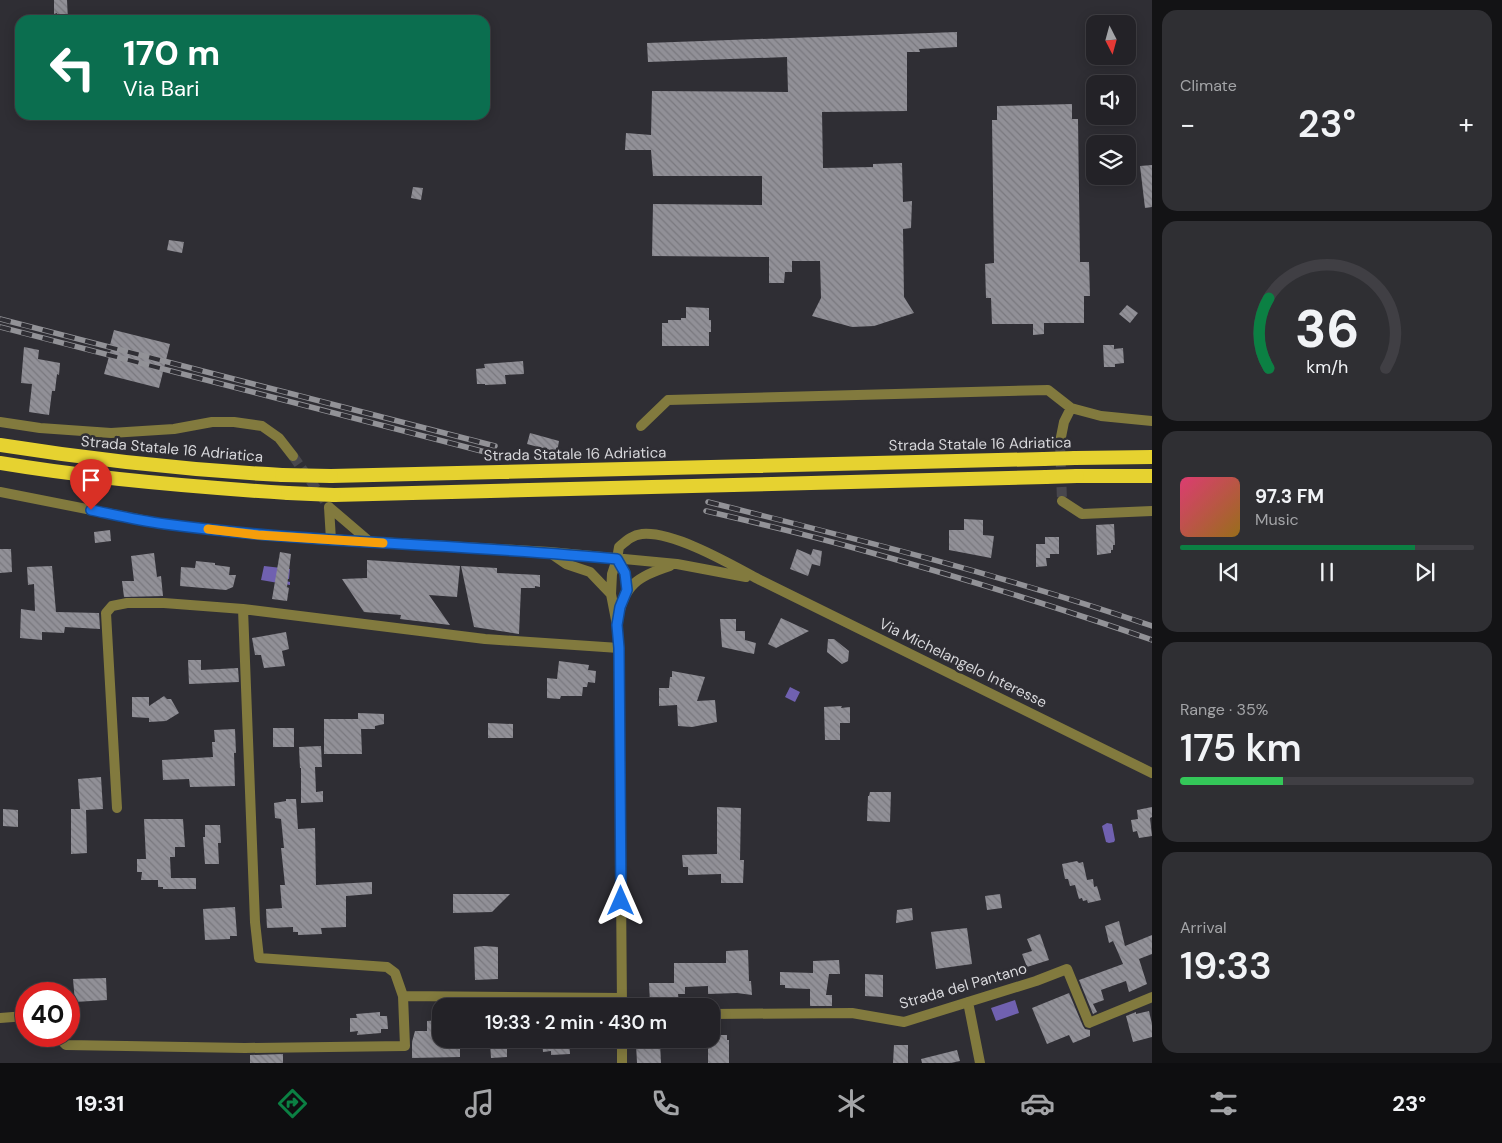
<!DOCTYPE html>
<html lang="en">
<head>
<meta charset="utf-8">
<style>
	:root { --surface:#232227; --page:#2f2f33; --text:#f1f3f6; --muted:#a3a4a7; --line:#403f44; --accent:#0b8043 }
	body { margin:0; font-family:"DM Sans",sans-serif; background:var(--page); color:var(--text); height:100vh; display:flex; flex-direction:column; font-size:19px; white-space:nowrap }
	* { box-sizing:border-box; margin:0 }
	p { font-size:16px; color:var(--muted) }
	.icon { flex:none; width:28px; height:28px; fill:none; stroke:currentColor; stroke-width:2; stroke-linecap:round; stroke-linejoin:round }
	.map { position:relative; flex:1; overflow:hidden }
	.sheet { display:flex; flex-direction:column; gap:10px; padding:10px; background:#131315; width:350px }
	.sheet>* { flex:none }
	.hud { position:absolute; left:15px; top:15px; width:475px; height:105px; border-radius:15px; box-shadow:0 2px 12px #0003,0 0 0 1px var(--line); background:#0b6e4f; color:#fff; overflow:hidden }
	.needle { width:32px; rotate:174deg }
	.buttons { position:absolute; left:1086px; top:15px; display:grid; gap:10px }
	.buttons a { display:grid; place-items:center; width:50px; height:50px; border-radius:10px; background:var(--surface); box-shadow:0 2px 12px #0003,0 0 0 1px var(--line); font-size:25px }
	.speed { position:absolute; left:15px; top:982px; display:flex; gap:10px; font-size:25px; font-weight:700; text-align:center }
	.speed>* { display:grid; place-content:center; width:65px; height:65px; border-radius:50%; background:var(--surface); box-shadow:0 2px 12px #0003,0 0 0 1px var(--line); line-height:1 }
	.speed .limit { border:8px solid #d22; background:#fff; color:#111 }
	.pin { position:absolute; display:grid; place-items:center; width:42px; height:42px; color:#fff; margin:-51px -21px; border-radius:50% 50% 50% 0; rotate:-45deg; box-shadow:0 0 5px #0007 }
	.pin .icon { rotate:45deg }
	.me { position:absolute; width:55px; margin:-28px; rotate:0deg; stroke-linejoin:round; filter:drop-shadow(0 0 4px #0008) }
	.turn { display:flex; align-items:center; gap:18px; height:105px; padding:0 25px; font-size:22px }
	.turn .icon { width:65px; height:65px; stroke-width:2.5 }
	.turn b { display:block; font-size:35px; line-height:42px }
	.big { font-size:38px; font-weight:600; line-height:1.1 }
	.sheet .tile { flex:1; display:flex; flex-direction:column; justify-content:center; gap:8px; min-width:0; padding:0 18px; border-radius:15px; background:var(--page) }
	.sheet .dial { align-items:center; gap:0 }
	.dial svg { height:130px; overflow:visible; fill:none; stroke:var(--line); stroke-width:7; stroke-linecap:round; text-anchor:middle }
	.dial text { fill:var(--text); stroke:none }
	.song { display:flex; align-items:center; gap:15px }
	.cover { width:60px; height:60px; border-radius:8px; background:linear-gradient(135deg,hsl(340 70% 55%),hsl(40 70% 35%)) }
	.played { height:5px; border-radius:2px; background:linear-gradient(90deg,var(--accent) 80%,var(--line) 80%) }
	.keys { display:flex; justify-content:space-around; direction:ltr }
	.heat { display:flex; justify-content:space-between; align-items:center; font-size:28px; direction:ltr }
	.charge { height:8px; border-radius:4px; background:linear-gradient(90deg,#34c759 35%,var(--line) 0) }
	.trip { position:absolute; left:432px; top:998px; width:288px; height:50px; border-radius:15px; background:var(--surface); box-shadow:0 2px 12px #0003,0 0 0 1px var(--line); font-weight:600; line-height:50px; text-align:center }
	.tab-bar { display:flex; height:80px; justify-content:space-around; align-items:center; background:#0e0e10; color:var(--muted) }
	.tab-bar .icon { width:35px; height:35px }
	.tab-bar .on { color:var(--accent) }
	.tab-bar b { font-size:22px; color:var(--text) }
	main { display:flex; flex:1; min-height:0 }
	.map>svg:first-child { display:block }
</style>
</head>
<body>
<main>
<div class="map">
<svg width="1152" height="1063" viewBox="0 0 1152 1063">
	<defs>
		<pattern id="building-back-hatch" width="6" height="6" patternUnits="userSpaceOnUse" patternTransform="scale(1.25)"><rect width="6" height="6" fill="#919097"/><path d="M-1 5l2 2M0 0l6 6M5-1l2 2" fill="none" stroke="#79787e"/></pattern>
	</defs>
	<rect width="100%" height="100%" fill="#2f2e34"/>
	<path fill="#7061b0" d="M264 566 290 569 289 579H286V581L290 582V585L261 580Z
		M790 687 800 692 795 702 785 697Z
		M1107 823 1112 824 1115 840 1114 842 1109 843 1106 842 1102 826Z
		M1015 1000 1019 1013 996 1021 991 1008Z"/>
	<path fill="url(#building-back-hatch)" d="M54 0H67L68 20H58L57 13 54 14Z
		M957 32V47L919 49 920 52H907V111L822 112 823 168 873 167V164L902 163 903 202 912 201 911 228 903 229 904 297 914 313 874 326 852 327 812 316 821 298 820 261H792V272H785L784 283H769V257L652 256 653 204 762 205V176H653L651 150H625L626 133 651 135 652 91 788 92 787 57 648 62 647 43Z
		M1072 104V119H1078L1080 262H1089L1090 296H1084V323H1044V334L1033 335V324H992L991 298H986L985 264 994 263 992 120H997V106Z
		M1152 165V207L1145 208 1140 166Z
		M413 187 423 188 421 200 411 198Z
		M169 240 184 242 182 253 167 250Z
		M1127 305 1138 313 1130 323 1119 314Z
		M686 307 709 308V320H711V332H709V346H662V323H668V320H681V318H686Z
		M114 330 170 344 159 388 104 374 112 346 110 345Z
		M1103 345H1114V349L1123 348 1124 363 1115 364V367H1104Z
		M24 347 39 350 38 359 60 363 59 375 57 374 55 391H52L49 415 29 412 32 384 21 383Z
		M523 361 524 374 505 375 506 384 485 385V384H477L476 369 485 368 484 364Z
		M530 433 559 441 557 452 527 444Z
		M964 519 983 520V535L994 536 991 558 949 550V530H964Z
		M1114 524 1115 545H1113V550H1111V553L1097 555 1096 525Z
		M110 530 111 541 95 543 94 532Z
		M1045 537H1059V554H1050V558H1046L1047 566 1036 567V544H1045Z
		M0 549H11L12 572 0 573Z
		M797 549 811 555 813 549 822 551 820 566 812 564 808 576 790 569Z
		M280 552 291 554 287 587 289 588 287 601 272 599Z
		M154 553 157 577 161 576 163 596 124 597 122 581H134L131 556Z
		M367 560 460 566 457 597 429 595 450 625 400 619 401 615 364 612 342 579 367 578Z
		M196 561 215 563V565L230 567 229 575H236L233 587 226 590 180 586 181 567 195 568Z
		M52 566 56 612 99 613 100 629 65 627 64 633 42 632V640L20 638 21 609 35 611 34 584 28 585 27 567Z
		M461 566 497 568V573L540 575V587L535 586V588H521L519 634 474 627Z
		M781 618 809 631 776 648 768 644Z
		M720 619H736V631H745V640L756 643 754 654 722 647Z
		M286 632 289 649 282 651 285 666 264 668 261 655H255L252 638Z
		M828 639H834L849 651 848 661 842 664 827 652Z
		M188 660H201V670L238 668 239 682 189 684Z
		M559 661 589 665 588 670 596 671 595 683 588 682 587 687H583L582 696H561L560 699 547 698V678L557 679Z
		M672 671 705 677 697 701 715 700 717 722 692 727 678 726 677 705 659 706V688H669L670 677H672Z
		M164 696 167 699H171L179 713 166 721 149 722V718L132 717V697H149V706Z
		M842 706 841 708 850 707V723H840V740H825L824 707Z
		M358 713 384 714V724L375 726V729H361L362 754H324V719H358Z
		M488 723 513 724V738H488Z
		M273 728H294V747H273Z
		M235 729 236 753H234L235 786 190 787 189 779 163 780 162 760 213 757 212 742H215L214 730Z
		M321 746 322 767H315L316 792 323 791V802L301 803V768H300L299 747Z
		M101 777 103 809 86 810 87 853 71 854V809H80L78 779Z
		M870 792H891L890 822 867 821 868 796H869Z
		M286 799H296L298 829 315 828 316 885 372 882V894L346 896V927L321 928 322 934 298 935V932H293V927L267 928 266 909 282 908 280 885H285L281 848H284L281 819 275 818 274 803 286 801Z
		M717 807 741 808 740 860H744L743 883H721V874L688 875V867H683L682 855 717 854Z
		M1152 807V817L1150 818 1152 836 1139 838 1137 831 1133 832 1131 820 1138 819 1137 810Z
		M3 809 18 810V827L3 826Z
		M144 819H183L185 847H175V857H170L171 878H196V889H163V887H158V880H141L142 872H137V859H146Z
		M205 825H220L221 843H218L219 864H205L203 837H205Z
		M1077 861 1079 863 1083 862 1087 880 1093 879 1094 887 1097 886 1101 900 1088 903 1087 900 1083 901 1082 898 1079 899 1075 885 1070 886 1068 879H1065L1062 864Z
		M453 894H510L492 912 453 913Z
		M1000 894 1002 908 987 910 985 896Z
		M235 907 237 936H230V939L205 940 203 909Z
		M912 908 913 920 896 923 897 910Z
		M1119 921 1125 946 1152 935V954L1139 959 1147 984 1129 992 1126 981 1101 990 1104 1000 1093 1004 1097 1012 1093 1014 1079 980 1123 964 1113 941 1109 943 1105 926Z
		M967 928 972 964 936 969 931 932Z
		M1040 934 1049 960 1027 967 1022 954 1032 951 1027 939Z
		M484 946 498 947V979L475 980 474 947Z
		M748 950 749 981H751L752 995 737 993 708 994V986L685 987V994H678L679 1003H650L649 983H674V963H726V951Z
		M839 960 840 974H829L826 995H832V1006H810V989L785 988V985H780V972L813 973V961Z
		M865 974 883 975V997L865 996Z
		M106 978 107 1000 75 1002 73 979Z
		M1069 993 1083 1026 1085 1029 1090 1030V1036L1073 1043 1069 1035 1047 1044 1032 1008Z
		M1149 1011 1152 1024V1037L1133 1042 1126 1016 1136 1012V1014Z
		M380 1012V1016H387L388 1029H381V1033L357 1035 358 1031 350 1032V1018H357L356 1014Z
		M441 1020V1039H460V1057L412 1058V1042L415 1031H427V1021Z
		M711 1035H727V1040H729V1063H708V1044H711Z
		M495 1039H507V1057L491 1058 490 1043 495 1042Z
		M542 1039H569L570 1054 551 1055V1051L543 1052Z
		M660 1043 661 1063H637L636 1044Z
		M894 1045H908V1063H893Z
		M957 1050 960 1061 951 1063H922L921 1059Z
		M283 1054V1063H250V1055Z"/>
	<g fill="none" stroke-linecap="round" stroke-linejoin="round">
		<path stroke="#48474d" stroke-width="10" stroke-dasharray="10 5" stroke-linecap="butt" d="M1060 442 1062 501"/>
		<path stroke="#48474d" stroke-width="10" stroke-dasharray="10 5" stroke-linecap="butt" d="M293 456 329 507"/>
		<path stroke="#827a3e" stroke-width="10" d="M641 426 668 400 1048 390 1071 408 1101 416 1152 421
			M1060 442 1064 422 1071 408
			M1062 501 1082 514 1152 511
			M117 808 106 613 112 606 127 603H164L243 609 485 639 619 648
			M403 996 621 998
			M968 1002 980 1063
			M711 1014 852 1013 904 1022 1036 981 1067 969 1089 1023 1152 997
			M0 1018 26 1016
			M61 1036 62 1041 66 1045 245 1048 405 1046 403 996 395 973 387 967 259 958 255 922 243 609"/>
		<path stroke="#827a3e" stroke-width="10" d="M0 422 40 428 111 433 174 429 212 422H234L262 426 279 438 293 456
			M0 492 163 524 259 535 550 552 677 564 746 577
			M329 507 370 542
			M329 507 331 540
			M550 553 566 564 590 572 611 594
			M617 559 625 573 627 590
			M618 619C624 585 638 576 670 566
			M622 1006 619 648 617 625 611 594 612 574 617 559 619 547C626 541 632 535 642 534 674 531 732 565 760 580L1152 773
			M622 1039V1063"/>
		<path stroke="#e6d230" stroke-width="14" d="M0 445C94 460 187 470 282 475
			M1075 458 1152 457
			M0 463C95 479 191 487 288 493
			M331 476 1044 459
			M1077 476H1152
			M334 495 1046 477"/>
		<g stroke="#929297" stroke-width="5.5">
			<path id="rail" d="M0 319 495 446
				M0 327 493 454
				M708 502C857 539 1006 576 1152 626
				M706 511C753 522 800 533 847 546 949 574 1052 605 1152 640"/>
		</g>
		<use href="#rail" stroke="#2f2e34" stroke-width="4" stroke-dasharray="11" stroke-linecap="butt"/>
		<path stroke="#e6d230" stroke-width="14" d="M1044 459 1075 458
			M282 475 331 476
			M1046 477 1077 476
			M288 493 334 495"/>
	</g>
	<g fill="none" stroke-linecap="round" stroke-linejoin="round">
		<g stroke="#114b97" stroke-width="12">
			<path id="route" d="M91 510C115 515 140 521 165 524 315 544 467 544 617 559L625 573 627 590 620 607 617 625 619 648 621 901"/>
		</g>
		<use href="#route" stroke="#1a73e8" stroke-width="9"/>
		<path stroke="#f59e0b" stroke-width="9" d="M208 529 258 535 383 543"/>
	</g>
	<g text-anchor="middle" stroke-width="5" stroke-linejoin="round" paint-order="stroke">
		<g font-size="15" fill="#d7d7db" stroke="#2f2e34">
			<text transform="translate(980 444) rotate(-1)" y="5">Strada Statale 16 Adriatica</text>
			<text transform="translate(172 449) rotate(5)" y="5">Strada Statale 16 Adriatica</text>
			<text transform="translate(575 454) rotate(-1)" y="5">Strada Statale 16 Adriatica</text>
			<text transform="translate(963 663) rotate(26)" y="5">Via Michelangelo Interesse</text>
			<text transform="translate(963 986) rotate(-16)" y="5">Strada del Pantano</text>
		</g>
	</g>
</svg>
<div class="buttons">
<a><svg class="needle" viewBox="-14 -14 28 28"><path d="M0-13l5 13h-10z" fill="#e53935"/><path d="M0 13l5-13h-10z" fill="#a3a4a7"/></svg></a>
<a><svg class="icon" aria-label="sound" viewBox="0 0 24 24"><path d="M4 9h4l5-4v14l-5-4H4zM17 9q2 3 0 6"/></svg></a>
<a><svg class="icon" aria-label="layers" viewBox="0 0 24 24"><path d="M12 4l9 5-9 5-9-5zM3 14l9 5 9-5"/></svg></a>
</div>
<div class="speed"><div class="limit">40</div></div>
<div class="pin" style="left:91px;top:510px;background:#d93025"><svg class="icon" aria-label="arrive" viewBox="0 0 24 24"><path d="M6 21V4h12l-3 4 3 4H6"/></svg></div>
<svg class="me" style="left:621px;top:901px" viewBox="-20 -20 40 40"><path d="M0-17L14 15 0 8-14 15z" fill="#1a73e8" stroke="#fff" stroke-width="4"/></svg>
<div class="trip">19:33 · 2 min · 430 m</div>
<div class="hud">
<div class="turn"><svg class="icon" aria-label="left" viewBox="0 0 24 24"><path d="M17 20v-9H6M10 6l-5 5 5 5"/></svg><div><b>170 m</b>Via Bari</div></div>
</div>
</div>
<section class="sheet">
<div class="tile"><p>Climate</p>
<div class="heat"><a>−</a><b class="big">23°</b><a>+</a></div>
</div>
<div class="tile dial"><svg viewBox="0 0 100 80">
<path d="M14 69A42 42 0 1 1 86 69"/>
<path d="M14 69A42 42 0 0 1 14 26" stroke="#0b8043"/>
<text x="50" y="56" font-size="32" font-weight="700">36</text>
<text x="50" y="72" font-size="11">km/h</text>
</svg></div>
<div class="tile">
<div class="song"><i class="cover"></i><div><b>97.3 FM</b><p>Music</p></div></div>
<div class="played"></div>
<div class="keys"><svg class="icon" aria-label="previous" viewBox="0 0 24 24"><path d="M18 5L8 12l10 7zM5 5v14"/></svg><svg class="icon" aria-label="pause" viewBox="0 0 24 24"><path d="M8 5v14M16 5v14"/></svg><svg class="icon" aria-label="next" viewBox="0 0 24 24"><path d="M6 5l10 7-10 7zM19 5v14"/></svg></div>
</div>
<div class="tile"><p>Range · 35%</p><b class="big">175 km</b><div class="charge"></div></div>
<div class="tile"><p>Arrival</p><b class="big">19:33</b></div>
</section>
</main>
<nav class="tab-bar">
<b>19:31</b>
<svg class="icon on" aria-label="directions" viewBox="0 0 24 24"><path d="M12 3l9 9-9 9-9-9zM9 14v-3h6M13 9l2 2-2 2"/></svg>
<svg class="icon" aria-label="music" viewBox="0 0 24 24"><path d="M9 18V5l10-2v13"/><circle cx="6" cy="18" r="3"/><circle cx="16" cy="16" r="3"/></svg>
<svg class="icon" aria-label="phone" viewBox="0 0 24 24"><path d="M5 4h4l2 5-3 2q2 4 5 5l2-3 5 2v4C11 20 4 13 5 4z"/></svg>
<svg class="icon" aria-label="climate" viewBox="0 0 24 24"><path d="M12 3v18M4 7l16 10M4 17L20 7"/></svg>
<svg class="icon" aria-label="car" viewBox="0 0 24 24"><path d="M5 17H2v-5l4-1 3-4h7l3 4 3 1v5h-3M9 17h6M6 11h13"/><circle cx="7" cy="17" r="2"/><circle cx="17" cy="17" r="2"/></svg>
<svg class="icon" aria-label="filters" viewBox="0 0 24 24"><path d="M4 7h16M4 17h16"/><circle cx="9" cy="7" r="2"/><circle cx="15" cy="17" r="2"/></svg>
<b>23°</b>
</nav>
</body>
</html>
